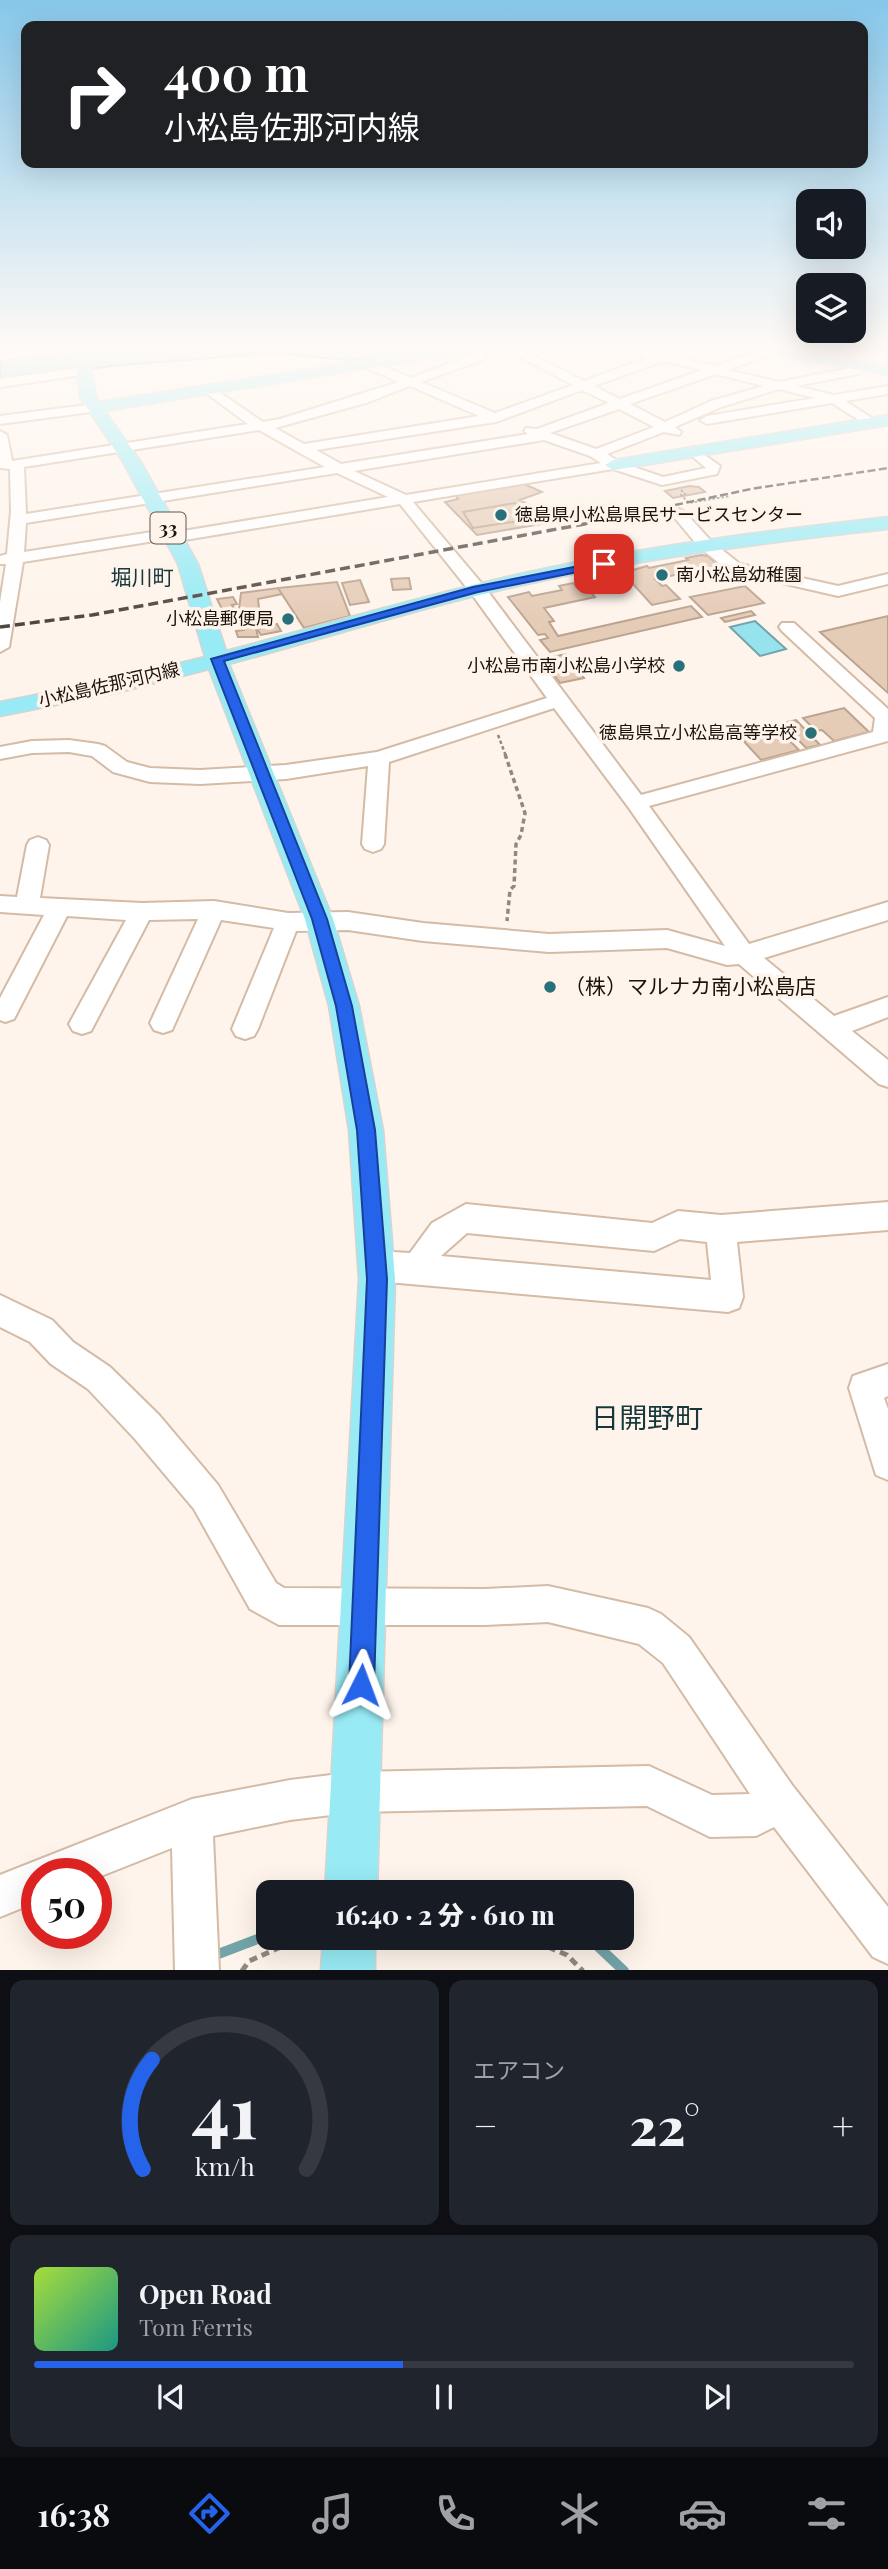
<!DOCTYPE html>
<html lang="ja">
<head>
<meta charset="utf-8">
<style>
	:root { --surface:#171b24; --page:#20242c; --text:#f1f3f6; --muted:#9ea1a6; --line:#363941; --accent:#2563eb }
	body { margin:0; font-family:"Playfair Display","Noto Sans JP",serif; background:var(--page); color:var(--text); height:100vh; display:flex; flex-direction:column; font-size:26px; white-space:nowrap }
	* { box-sizing:border-box; margin:0 }
	p { font-size:23px; color:var(--muted) }
	.icon { flex:none; width:38px; height:38px; fill:none; stroke:currentColor; stroke-width:2; stroke-linecap:round; stroke-linejoin:round }
	.map { position:relative; height:1970px; overflow:hidden }
	.side { display:flex; flex-direction:column; gap:10px; padding:10px; background:#0d0f14; flex:1 }
	.side>* { flex:none }
	.hud { position:absolute; left:21px; top:21px; width:847px; height:147px; border-radius:14px; box-shadow:0 7px 28px #0002; background:#202124; color:#fff; overflow:hidden }
	.buttons { position:absolute; left:796px; top:189px; display:grid; gap:14px }
	.buttons a { display:grid; place-items:center; width:70px; height:70px; border-radius:14px; background:var(--surface); box-shadow:0 7px 28px #0002; font-size:35px }
	.speed { position:absolute; left:21px; top:1858px; display:flex; gap:14px; font-size:35px; font-weight:700; text-align:center }
	.speed>* { display:grid; place-content:center; width:91px; height:91px; border-radius:50%; background:var(--surface); box-shadow:0 7px 28px #0002; line-height:1 }
	.speed .limit { border:10px solid #d22; background:#fff; color:#111 }
	.pin { position:absolute; display:grid; place-items:center; width:60px; height:60px; color:#fff; margin:-30px; border-radius:14px; box-shadow:0 4px 10px #0006 }
	.me { position:absolute; width:77px; margin:-38px; rotate:3deg; stroke-linejoin:round; filter:drop-shadow(0 0 5px #0008) }
	.turn { display:flex; align-items:center; gap:24px; height:147px; padding:0 28px; font-size:32px }
	.turn .icon { width:91px; height:91px; stroke-width:2.5 }
	.turn b { display:block; font-size:49px; line-height:60px }
	.big { font-size:52px; font-weight:800; line-height:1.1 }
	.side .widget { flex:1; display:flex; flex-direction:column; justify-content:center; gap:10px; min-width:0; padding:0 24px; border-radius:14px; background:var(--page) }
	.side .dial { align-items:center; gap:0 }
	.dial svg { height:182px; overflow:visible; fill:none; stroke:var(--line); stroke-width:7; stroke-linecap:round; text-anchor:middle }
	.dial text { fill:var(--text); stroke:none }
	.song { display:flex; align-items:center; gap:21px }
	.cover { width:84px; height:84px; border-radius:10px; background:linear-gradient(135deg,hsl(80 70% 55%),hsl(170 70% 35%)) }
	.played { height:7px; border-radius:4px; background:linear-gradient(90deg,var(--accent) 45%,var(--line) 45%) }
	.keys { display:flex; justify-content:space-around; direction:ltr }
	.heat { display:flex; justify-content:space-between; align-items:center; font-size:38px; direction:ltr }
	.side .tiles { flex:1; display:grid; gap:10px; grid-template-columns:1fr 1fr }
	.widget:last-child { grid-column:span 2 }
	.trip { position:absolute; left:256px; top:1880px; width:378px; height:70px; border-radius:14px; background:var(--surface); box-shadow:0 7px 28px #0002; font-weight:800; line-height:70px; text-align:center }
	.dock { display:flex; height:112px; justify-content:space-around; align-items:center; background:#090b0e; color:var(--muted) }
	.dock .icon { width:49px; height:49px }
	.dock .current { color:var(--accent) }
	.dock b { font-size:32px; color:var(--text) }
	.map>svg:first-child { display:block }
</style>
</head>
<body>
<div class="map">
<svg width="888" height="1971" viewBox="0 0 888 1971">
	<rect width="100%" height="100%" fill="#fef4eb"/>
	<path fill="#97e3ed" stroke="#72a4a9" stroke-width="2" d="M103 345H464L448 349 349 360 271 353 111 366 0 382V361Z
		M755 621 786 649 760 656 730 627Z"/>
	<g fill="none" stroke-linecap="round" stroke-linejoin="round">
		<path stroke="#72a4a9" stroke-width="10" d="M402 1892C427 1885 463 1887 488 1892
			M588 1937 624 1971
			M213 1956 268 1935"/>
	</g>
	<path fill="#e5ccb7" stroke="#bba38f" stroke-width="2" d="M522 483 542 492 520 500 536 508 552 522 477 535 445 502 458 499 454 493Z
		M689 486 699 487 705 492 673 498 665 491Z
		M515 503 532 519 473 528 463 512Z
		M701 555 708 556 719 566 655 579 662 586 666 585 680 599 652 605 623 573 647 566 649 568 688 560 686 558Z
		M409 578 411 589 393 590 391 579Z
		M360 580 369 602 350 605 342 583Z
		M337 582 350 616 304 628 278 588Z
		M573 583 576 587 585 585 595 597 544 608 554 621 549 622 558 636 691 606 702 617 550 652 540 640 548 638 545 634 538 635 508 597 529 592 532 596 562 590 559 586Z
		M745 586 764 603 708 615 690 597Z
		M278 588 282 594 258 599 261 624 219 625 220 618H238L241 593Z
		M233 597 237 604 232 605 234 608 223 611 217 599Z
		M751 611 755 615 725 622 721 618Z
		M888 616V693L820 632Z
		M255 624 258 637H238L236 631 244 630 243 626Z
		M277 624 281 631 261 635 257 629Z
		M566 654 584 678 560 683 542 659Z
		M844 708 869 732 834 741 822 730 816 731 803 718Z
		M796 720 820 745 806 748 782 723Z
		M776 727 799 750 761 760 739 736Z"/>
	<g fill="none" stroke-linecap="round" stroke-linejoin="round">
		<g stroke="#d4bba6" stroke-width="4">
			<path id="minor" d="M53 345H83L77 349 0 360V352Z
				M502 345H514L584 381 649 357 607 345H627L661 353 684 345H701L674 356 715 366 772 346 776 348V352L728 370 779 382 850 368 862 362 868 366 858 374 796 386 834 395 888 386V394L845 401 875 420 877 423 870 427 832 403 707 424 700 420 707 416 815 398 779 389 721 407 675 427 681 432 679 435 664 432 607 454 619 462 663 477 706 468 686 451 693 447 720 466 717 474 662 485 613 469 413 502 483 585 641 795 873 732 875 718 782 631 779 627 782 623H794L888 709V741L649 806 749 944 888 902V920L764 958 834 1016 888 997V1017L852 1031 888 1060V1087L879 1084 739 964 727 965 667 948 549 952 423 941 348 930 296 931 258 1029 254 1036 245 1039 236 1036 232 1029 274 928 221 920 172 1030 163 1033 154 1030 150 1023 198 919 149 920 91 1031 82 1034 73 1031 69 1024 126 920 67 916 14 1019 5 1022 0 1020V998L44 915 0 912V896L17 897 27 845 30 840 38 837 46 840 49 845 40 898 142 903 214 901 288 913 348 912 423 923 549 934 667 930 725 946 629 808 554 708 389 762 384 844 381 849 373 852 365 849 362 844 368 766 286 779 200 784 150 782 113 772 92 756 69 752 32 753 0 759V747L32 741 69 740 98 744 105 746 127 762 150 768 200 770 286 765 377 752 547 698 471 593 400 504 173 542 167 539 23 562 9 647 0 652V602L6 564H0V556L7 554 11 511 10 469 0 468V431L7 435 12 461 248 424 206 393 204 390 210 386 263 422 280 419 399 382 364 367V361H372L411 378 474 354 475 348H483L487 355 482 360 421 382 495 413 573 385 503 348ZM663 361 702 370 620 399 594 386ZM716 374 764 386 711 401 665 422 630 404ZM410 386 479 416 304 444 275 428 366 403ZM582 390 609 403 537 429 526 428 524 431 528 434 341 464 316 450 496 422ZM619 409 654 427 596 449 550 433ZM259 430 325 467 26 514 24 467ZM544 440 590 456 601 463 406 495 354 471ZM337 473 388 497 177 532 171 529 24 552 26 523Z
				M85 367 89 368V374L0 387V379Z
				M94 404 100 408 99 411 0 424V416Z
				M679 509 684 511 711 541 740 564 838 586 888 574V584L838 596 729 571 699 547 674 517 671 514 674 511Z
				M888 1202V1230L737 1242 743 1297 739 1308 728 1312 376 1281 365 1276 361 1266 365 1256 376 1251 410 1253 432 1223 466 1204 652 1223 678 1211 721 1215ZM467 1233 654 1251 680 1239 707 1242 711 1280 441 1256Z
				M0 1295 52 1320 73 1342 110 1367 159 1415 218 1485 276 1583 284 1588 485 1589 548 1586 648 1608 661 1614 689 1637 792 1785 888 1907V1964L873 1957 774 1827 756 1836 710 1837 647 1806 356 1812 290 1820 213 1836 219 1971H175L172 1848 96 1878V1874H37V1902L0 1917V1875L192 1799 290 1780 356 1772 649 1766 712 1795 750 1794 663 1663 639 1644 548 1622 485 1625H279L250 1609 194 1509 135 1439 88 1389 51 1364 30 1342 0 1327Z
				M888 1364V1396L884 1398 888 1409V1480L876 1475 849 1388 853 1376Z"/>
		</g>
		<g stroke="#d6d4d3" stroke-width="3">
			<path id="major" d="M74 345H88L96 397 99 402 368 360 478 345H516L509 349 368 368 105 411 141 462 198 564 226 651C325 625 424 595 525 573 644 546 766 531 888 517V529C767 542 646 558 527 584 426 606 328 637 229 664L333 919 359 1006 383 1130 395 1279 377 1892H325L359 1279 349 1130 329 1006 305 919 209 669 120 692 0 716V702L120 678 205 657 178 564 123 462 80 397Z
				M736 345H766L888 367V375L743 349Z
				M888 415V425L614 470 605 465 614 460Z
				M323 1937H375V1971H321Z"/>
		</g>
		<path stroke="#928880" stroke-width="2" stroke-dasharray="2.5 2" stroke-linecap="butt" d="M681 490 685 494 681 495 689 503 730 496"/>
		<path stroke="#928880" stroke-width="2.5" stroke-dasharray="3.5 2.5" stroke-linecap="butt" d="M498 735 506 756"/>
		<path stroke="#928880" stroke-width="3.5" stroke-dasharray="5 3.5" stroke-linecap="butt" d="M505 754 525 813 521 835 516 844 514 886 510 890 507 921"/>
		<path stroke="#928880" stroke-width="5" stroke-dasharray="8 5" stroke-linecap="butt" d="M524 1937 567 1955 583 1971
			M242 1971 249 1961 292 1942"/>
		<use href="#minor" fill="#fff" fill-rule="evenodd"/>
		<use href="#major" fill="#98ebf5" fill-rule="evenodd"/>
		<path stroke="#504740" stroke-width="2.5" stroke-dasharray="8 3.5" stroke-linecap="butt" d="M585 524 751 489 888 468"/>
		<path stroke="#504740" stroke-width="3.5" stroke-dasharray="10 5" stroke-linecap="butt" d="M0 627 92 615 595 522"/>
	</g>
	<linearGradient id="sky" x2="0" y2="1"><stop stop-color="#87c7ea"/><stop offset="0.56" stop-color="#fffaf6"/><stop offset="1" stop-color="#fffaf6" stop-opacity="0"/></linearGradient>
	<rect width="888" height="621" fill="url(#sky)"/>
	<path fill="#2563eb" stroke="#184099" stroke-width="2" d="M604 561 608 562V566L478 592 224 661 327 919 352 1006 375 1130 387 1279 374 1685 370 1694 361 1698 352 1694 349 1685 367 1279 357 1130 336 1006 312 919 211 659 473 587Z"/>
	<g fill="#28717a" stroke="#fef4eb" stroke-width="2.5">
		<circle cx="501" cy="515" r="7"/>
		<circle cx="662" cy="575" r="7"/>
		<circle cx="288" cy="619" r="7"/>
		<circle cx="679" cy="666" r="7"/>
		<circle cx="811" cy="733" r="7"/>
		<circle cx="550" cy="987" r="7"/>
	</g>
	<g text-anchor="middle" stroke-width="7" stroke-linejoin="round" paint-order="stroke">
		<g font-size="18" fill="#1b120b" stroke="#fef4eb" text-anchor="end">
			<text x="515" y="521" text-anchor="start">徳島県小松島県民サービスセンター</text>
			<text x="676" y="581" text-anchor="start">南小松島幼稚園</text>
			<text x="274" y="625">小松島郵便局</text>
			<text x="665" y="672">小松島市南小松島小学校</text>
			<text x="797" y="739">徳島県立小松島高等学校</text>
		</g>
		<g font-size="18" fill="#1b120b" stroke="#fef4eb">
			<text transform="translate(109 685) rotate(-13)" y="6">小松島佐那河内線</text>
		</g>
		<rect fill="#fef4eb" stroke="#5f564e" stroke-width="2" x="150.5" y="512.5" width="35" height="31" rx="5"/>
		<g font-size="19" font-weight="bold" fill="#1b120b">
			<text x="168" y="535">33</text>
		</g>
		<g font-size="21" fill="#16383c" stroke="#fef4eb">
			<text x="142" y="585">堀川町</text>
		</g>
		<g font-size="21" fill="#1b120b" stroke="#fef4eb" text-anchor="start">
			<text x="564" y="994">（株）マルナカ南小松島店</text>
		</g>
		<g font-size="28" fill="#16383c" stroke="#fef4eb">
			<text x="647" y="1428">日開野町</text>
		</g>
	</g>
</svg>
<div class="buttons">
<a><svg class="icon" aria-label="sound" viewBox="0 0 24 24"><path d="M4 9h4l5-4v14l-5-4H4zM17 9q2 3 0 6"/></svg></a>
<a><svg class="icon" aria-label="layers" viewBox="0 0 24 24"><path d="M12 4l9 5-9 5-9-5zM3 14l9 5 9-5"/></svg></a>
</div>
<div class="speed"><div class="limit">50</div></div>
<div class="pin" style="left:604px;top:564px;background:#d93025"><svg class="icon" aria-label="arrive" viewBox="0 0 24 24"><path d="M6 21V4h12l-3 4 3 4H6"/></svg></div>
<svg class="me" style="left:361px;top:1685px" viewBox="-20 -20 40 40"><path d="M0-17L14 15 0 8-14 15z" fill="#2563eb" stroke="#fff" stroke-width="4"/></svg>
<div class="trip">16:40 · 2 分 · 610 m</div>
<div class="hud">
<div class="turn"><svg class="icon" aria-label="right" viewBox="0 0 24 24"><path d="M7 20v-9h11M14 6l5 5-5 5"/></svg><div><b>400 m</b>小松島佐那河内線</div></div>
</div>
</div>
<section class="side">
<div class="tiles">
<div class="widget dial"><svg viewBox="0 0 100 80">
<path d="M14 69A42 42 0 1 1 86 69"/>
<path d="M14 69A42 42 0 0 1 18 21" stroke="#2563eb"/>
<text x="50" y="56" font-size="32" font-weight="700">41</text>
<text x="50" y="72" font-size="11">km/h</text>
</svg></div>
<div class="widget"><p>エアコン</p>
<div class="heat"><a>−</a><b class="big">22°</b><a>+</a></div>
</div>
<div class="widget">
<div class="song"><i class="cover"></i><div><b>Open Road</b><p>Tom Ferris</p></div></div>
<div class="played"></div>
<div class="keys"><svg class="icon" aria-label="previous" viewBox="0 0 24 24"><path d="M18 5L8 12l10 7zM5 5v14"/></svg><svg class="icon" aria-label="pause" viewBox="0 0 24 24"><path d="M8 5v14M16 5v14"/></svg><svg class="icon" aria-label="next" viewBox="0 0 24 24"><path d="M6 5l10 7-10 7zM19 5v14"/></svg></div>
</div>
</div>
</section>
<nav class="dock">
<b>16:38</b>
<svg class="icon current" aria-label="directions" viewBox="0 0 24 24"><path d="M12 3l9 9-9 9-9-9zM9 14v-3h6M13 9l2 2-2 2"/></svg>
<svg class="icon" aria-label="music" viewBox="0 0 24 24"><path d="M9 18V5l10-2v13"/><circle cx="6" cy="18" r="3"/><circle cx="16" cy="16" r="3"/></svg>
<svg class="icon" aria-label="phone" viewBox="0 0 24 24"><path d="M5 4h4l2 5-3 2q2 4 5 5l2-3 5 2v4C11 20 4 13 5 4z"/></svg>
<svg class="icon" aria-label="climate" viewBox="0 0 24 24"><path d="M12 3v18M4 7l16 10M4 17L20 7"/></svg>
<svg class="icon" aria-label="car" viewBox="0 0 24 24"><path d="M5 17H2v-5l4-1 3-4h7l3 4 3 1v5h-3M9 17h6M6 11h13"/><circle cx="7" cy="17" r="2"/><circle cx="17" cy="17" r="2"/></svg>
<svg class="icon" aria-label="filters" viewBox="0 0 24 24"><path d="M4 7h16M4 17h16"/><circle cx="9" cy="7" r="2"/><circle cx="15" cy="17" r="2"/></svg>
</nav>
</body>
</html>
